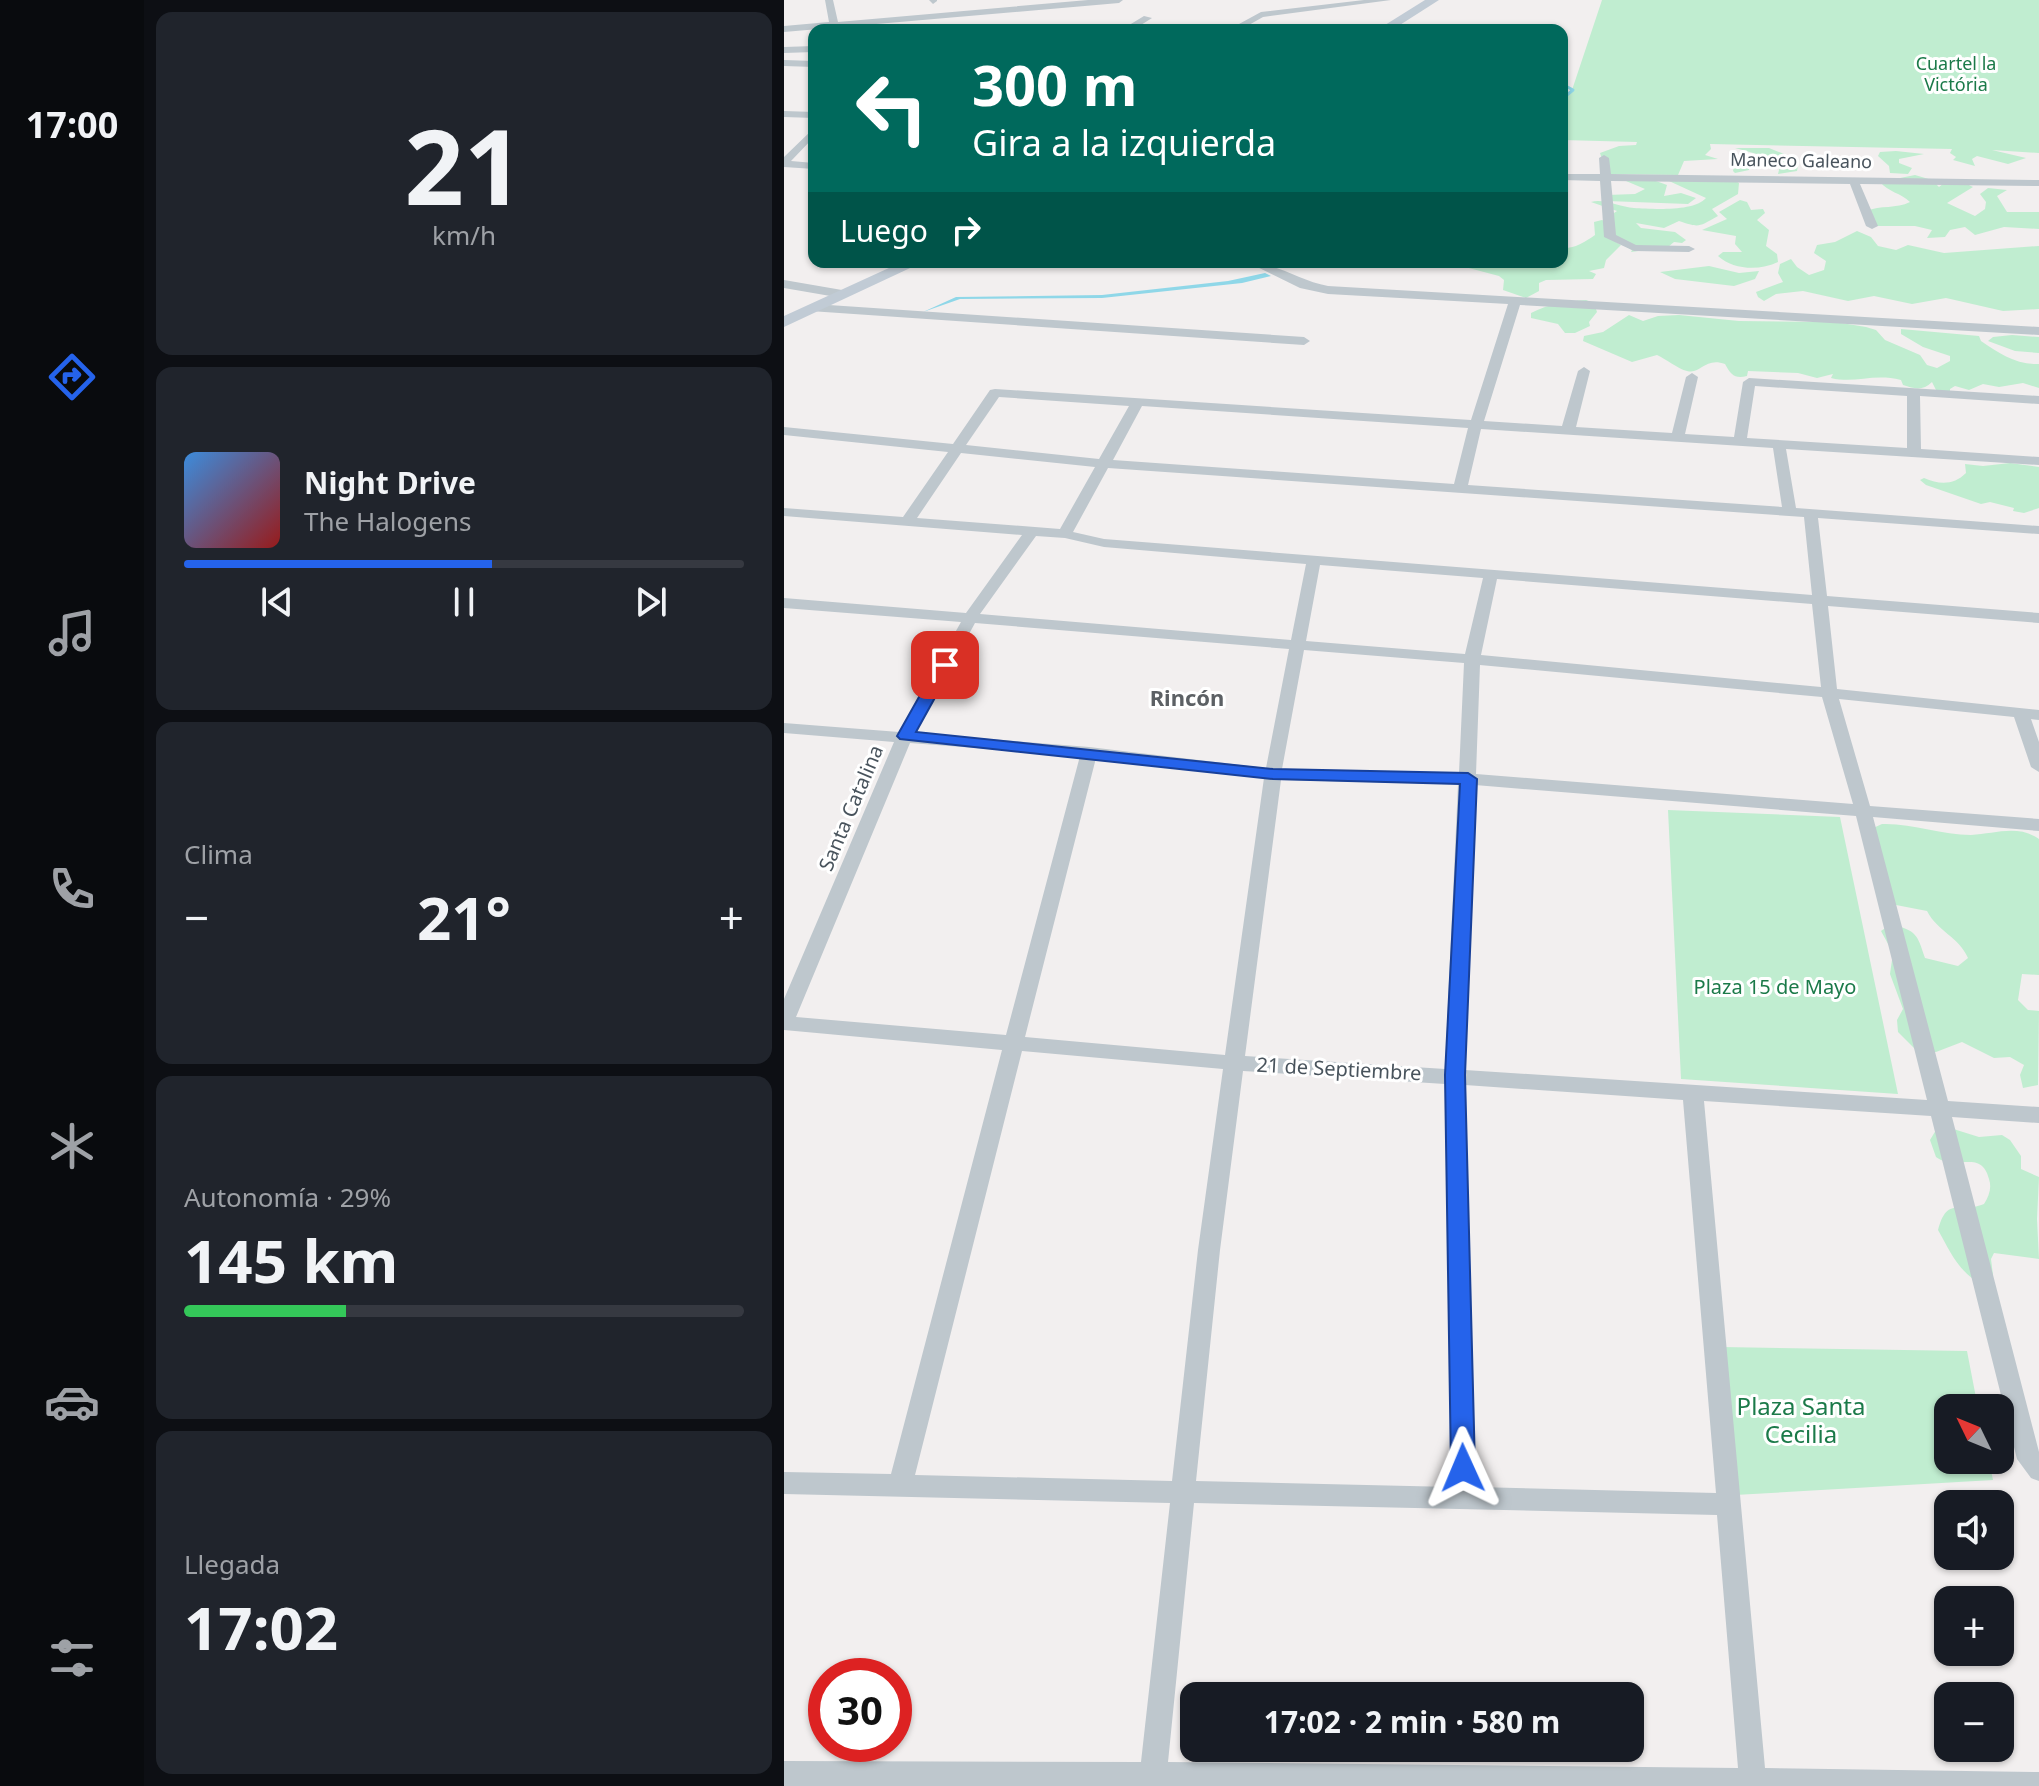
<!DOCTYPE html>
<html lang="es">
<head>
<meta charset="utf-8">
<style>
	:root { --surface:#171b24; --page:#20242c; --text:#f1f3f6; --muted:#9ea1a6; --line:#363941; --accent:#2563eb }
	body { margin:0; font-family:"Noto Sans",sans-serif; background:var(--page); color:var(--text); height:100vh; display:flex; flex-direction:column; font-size:30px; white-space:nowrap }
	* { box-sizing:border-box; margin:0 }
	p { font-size:26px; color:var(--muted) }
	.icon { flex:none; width:44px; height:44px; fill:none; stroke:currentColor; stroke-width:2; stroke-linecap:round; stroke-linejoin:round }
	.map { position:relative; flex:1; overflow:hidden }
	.side { display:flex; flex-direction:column; gap:12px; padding:12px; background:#0d0f14; width:640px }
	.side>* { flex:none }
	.banner { position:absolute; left:24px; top:24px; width:760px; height:244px; border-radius:16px; box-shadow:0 2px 6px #0004; background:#00695c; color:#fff; overflow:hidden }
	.needle { width:52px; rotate:313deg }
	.buttons { position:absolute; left:1150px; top:1394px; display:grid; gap:16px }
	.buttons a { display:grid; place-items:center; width:80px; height:80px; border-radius:16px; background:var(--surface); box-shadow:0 2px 6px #0004; font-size:40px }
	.speed { position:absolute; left:24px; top:1658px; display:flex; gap:16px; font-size:40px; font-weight:700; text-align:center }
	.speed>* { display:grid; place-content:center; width:104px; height:104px; border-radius:50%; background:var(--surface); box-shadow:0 2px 6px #0004; line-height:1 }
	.speed .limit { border:12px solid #d22; background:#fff; color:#111 }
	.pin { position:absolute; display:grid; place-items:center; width:68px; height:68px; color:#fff; margin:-34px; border-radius:16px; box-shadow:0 4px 12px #0006 }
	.me { position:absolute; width:88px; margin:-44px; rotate:359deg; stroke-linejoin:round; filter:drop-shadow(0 0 6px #0008) }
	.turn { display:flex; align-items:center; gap:28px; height:168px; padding:0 32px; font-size:36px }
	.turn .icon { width:104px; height:104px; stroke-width:2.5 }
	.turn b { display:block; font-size:56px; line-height:68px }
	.then { display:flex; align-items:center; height:76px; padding:0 32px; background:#0003; gap:16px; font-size:30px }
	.big { font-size:60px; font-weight:700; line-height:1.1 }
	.side .widget { flex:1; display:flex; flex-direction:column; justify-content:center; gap:12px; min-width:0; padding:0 28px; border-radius:16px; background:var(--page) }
	.side .dial { align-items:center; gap:0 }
	.dial b { font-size:104px; line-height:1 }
	.song { display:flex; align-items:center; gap:24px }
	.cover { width:96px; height:96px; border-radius:12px; background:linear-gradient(135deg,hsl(210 70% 55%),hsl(0 70% 35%)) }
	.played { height:8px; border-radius:4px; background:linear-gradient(90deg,var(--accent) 55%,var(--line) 55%) }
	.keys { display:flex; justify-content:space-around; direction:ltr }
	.heat { display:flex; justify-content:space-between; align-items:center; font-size:44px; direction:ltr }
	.charge { height:12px; border-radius:6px; background:linear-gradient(90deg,#34c759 29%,var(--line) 0) }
	.trip { position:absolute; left:396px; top:1682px; width:464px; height:80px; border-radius:16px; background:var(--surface); box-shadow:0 2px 6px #0004; font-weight:700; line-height:80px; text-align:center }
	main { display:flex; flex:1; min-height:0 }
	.dock { display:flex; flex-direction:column; width:144px; justify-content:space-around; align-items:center; background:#090b0e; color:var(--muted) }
	.dock .icon { width:56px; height:56px }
	.dock .current { color:var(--accent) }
	.dock b { font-size:36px; color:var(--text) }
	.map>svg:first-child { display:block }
</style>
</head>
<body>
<main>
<nav class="dock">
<b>17:00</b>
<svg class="icon current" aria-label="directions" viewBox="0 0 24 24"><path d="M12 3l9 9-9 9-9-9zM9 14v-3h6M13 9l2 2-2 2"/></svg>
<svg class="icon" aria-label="music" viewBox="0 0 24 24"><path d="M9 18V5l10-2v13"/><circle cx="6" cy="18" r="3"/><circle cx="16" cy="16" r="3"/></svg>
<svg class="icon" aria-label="phone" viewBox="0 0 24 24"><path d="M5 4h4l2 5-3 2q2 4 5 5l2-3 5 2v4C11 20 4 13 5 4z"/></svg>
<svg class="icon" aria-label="climate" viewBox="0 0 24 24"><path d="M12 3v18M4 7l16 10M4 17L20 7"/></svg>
<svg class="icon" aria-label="car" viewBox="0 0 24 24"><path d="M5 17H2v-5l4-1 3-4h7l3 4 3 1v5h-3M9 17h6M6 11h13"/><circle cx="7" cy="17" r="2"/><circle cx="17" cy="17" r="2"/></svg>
<svg class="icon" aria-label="filters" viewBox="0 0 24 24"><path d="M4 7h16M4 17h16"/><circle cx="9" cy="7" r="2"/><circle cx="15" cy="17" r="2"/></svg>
</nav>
<section class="side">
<div class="widget dial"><b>21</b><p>km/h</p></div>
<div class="widget">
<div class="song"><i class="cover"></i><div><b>Night Drive</b><p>The Halogens</p></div></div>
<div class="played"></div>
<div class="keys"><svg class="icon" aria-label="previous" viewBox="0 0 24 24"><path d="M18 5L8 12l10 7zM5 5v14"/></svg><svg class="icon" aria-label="pause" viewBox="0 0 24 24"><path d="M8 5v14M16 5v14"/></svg><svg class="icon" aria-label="next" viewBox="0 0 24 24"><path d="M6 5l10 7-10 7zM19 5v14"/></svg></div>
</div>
<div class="widget"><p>Clima</p>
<div class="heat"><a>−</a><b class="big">21°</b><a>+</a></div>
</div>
<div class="widget"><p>Autonomía · 29%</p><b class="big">145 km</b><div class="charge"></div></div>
<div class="widget"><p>Llegada</p><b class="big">17:02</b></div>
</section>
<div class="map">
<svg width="1255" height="1786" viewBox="0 0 1255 1786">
	<rect width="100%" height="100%" fill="#f2efef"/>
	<path fill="#c0edd0" d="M818 0H1255V153L1208 150 1242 158 1224 164 1193 156 1188 159 1191 166 1169 160 1172 157 1166 153 1168 149 926 144 927 149 921 155 934 159 900 161 894 175 823 174 816 153 835 146 852 145 853 142 778 140 779 98 787 93Z
		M951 148H985L1015 160 1013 171 994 174 996 166 991 158 966 161 965 170 951 173 949 171 951 163 980 156Z
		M1112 151 1140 154 1115 159V163L1128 168 1124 174 1106 173 1105 166 1094 156 1096 152Z
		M1131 175 1148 180 1155 187C1165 178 1178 181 1189 187L1163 203 1191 216 1201 209 1202 202 1196 194 1204 188 1223 190 1213 196 1223 212H1255V229L1220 227 1191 235 1181 227 1166 230 1161 237 1143 238 1148 230 1131 226H1093L1082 211C1097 205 1112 209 1126 202 1117 193 1104 192 1096 182Z
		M950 180 955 183 954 194 928 209 934 216C914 227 916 228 895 221L880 228 852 223 857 228 891 232 902 240 898 243 890 242 884 247 847 252 848 250 830 240 827 215 833 211 807 202C819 198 836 207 850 208 868 209 910 212 922 198L885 181Z
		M842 181H872L883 185 880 196 897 193 912 198 904 204 823 201V195L851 194 861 189Z
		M956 200 963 202 967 210 979 209 981 213 973 220 985 230 982 246 993 254 994 262C976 271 949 270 934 256L939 252H958L951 244 952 236 918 230 943 219 935 212Z
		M818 220 825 223 820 235 837 245 822 260 820 268 805 271 812 274 809 279 762 280 755 283V291L742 298 719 290 720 280 715 276 681 267 683 262H778V248C790 249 801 242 811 235L810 222Z
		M1073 231 1087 237 1094 246 1112 250 1124 245 1160 253 1255 246V309L1219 311 1162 298 1128 304 1090 296 1064 301 1019 291 992 294 980 301 974 297 972 292 999 282 994 273 996 264 1007 259 1013 267 1025 275 1040 270 1042 261 1030 253 1033 245 1051 242Z
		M925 266 955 273 975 271 971 279 950 286 891 279 876 272Z
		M802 300 810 303 813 312 805 322 806 326 791 333H781L774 324 747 318V313C764 304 784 301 802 300Z
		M845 315 859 321 874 316 895 315 955 321 1051 322 1082 327 1092 330 1101 340 1136 355 1143 365 1153 368 1166 361V356L1139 347 1117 334V329L1195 336 1197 341C1215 353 1232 365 1255 364V388L1239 383 1215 387 1199 384 1185 390 1171 386 1166 389V397L1153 392 1148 382C1139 391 1131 389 1119 385L1117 380C1089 373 1071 384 1047 378L1049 374 1033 378 1014 373 964 371 963 376C951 379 947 375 941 364 920 357 917 375 903 371 894 369 882 359 873 355L848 362 799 341 800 336 819 332Z
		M1228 335 1255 337V353L1231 351 1204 341 1209 337Z
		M1226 463 1255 467V508L1240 513 1229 511 1230 508 1206 502 1197 504 1142 485 1136 480 1140 478C1156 485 1170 485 1182 473L1181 464 1199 466Z
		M884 810 1056 817 1114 1094 897 1079Z
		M1098 824C1128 823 1157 835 1187 835 1210 834 1234 824 1255 839V975L1238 974 1234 1000 1244 1010 1255 1011 1254 1085 1239 1088 1236 1075 1240 1065 1226 1057 1210 1058 1178 1042 1152 1052 1135 1053 1114 1032 1113 1020 1119 1009 1106 974 1109 953 1097 931 1107 924C1133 931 1133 934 1141 958L1174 966 1184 958C1174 936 1154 932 1143 911L1112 905 1101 898 1087 829Z
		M1163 1127 1195 1137 1218 1135 1226 1140 1237 1156V1169L1255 1177 1253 1219 1255 1259 1210 1253 1207 1259 1209 1275 1198 1285C1174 1271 1167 1253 1154 1230 1163 1195 1176 1214 1200 1204 1205 1196 1208 1188 1205 1179 1197 1148 1172 1172 1152 1157L1146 1140 1152 1130Z
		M938 1347 1183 1351 1194 1408H1164V1460H1205L1209 1480 951 1495Z"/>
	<path fill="#8fd7e8" d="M481 273 487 276 458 283 318 298 176 299 139 312 172 297 318 295 444 281Z"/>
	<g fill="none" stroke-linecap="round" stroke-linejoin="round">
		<path stroke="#8fd7e8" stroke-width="3" d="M778 84 789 90 778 99"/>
		<path fill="#bec7cd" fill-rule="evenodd" d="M41 0H49L54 22 304 0H339L335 3 0 32V26L45 22Z
			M145 0H153V1L149 4Z
			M580 0H607L479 17 456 30H444L477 12Z
			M360 16 368 18 349 30H337Z
			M30 46V52L0 53V47Z
			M0 60 30 61V67L0 66Z
			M0 111 30 112V118L0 117Z
			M30 128V137L7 161 30 163V169L0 167V157Z
			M820 155 825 158 827 174 1255 180V186L1076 184 1094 226 1088 229 1082 226 1066 184 827 181 832 235 852 245 905 246 911 249 905 252 850 251 820 237 816 181 778 180V174H816L815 158Z
			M463 262C491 262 516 281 544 286L1255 327V335L736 305 700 421 778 426 794 371 800 367 806 371 792 427 888 433 902 377 908 373 914 377 901 434 950 437 959 382 965 378 1255 396V404L1136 396 1137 449 1255 457V465L1002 449 1012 508 1255 526V534L1034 518 1043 596 1255 613V623L1044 606 1053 689 1255 710V720L1247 719 1255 742V772L1247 767 1230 717 1055 699 1086 806 1255 819V831L1089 817 1164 1101 1255 1107V1123L1168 1117 1255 1452V1481L1247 1478 1233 1459 1147 1116 920 1101 981 1768 1255 1772V1786H0V1761L357 1762 386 1503 0 1494V1472L107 1474 218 1050 0 1030V999L110 742 0 733V723L115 732 177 622 0 608V598L182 613 238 535 0 516V508L119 517 164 452 0 435V427L169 444 206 390 211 389 687 420 724 304 544 294 516 288ZM971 386 1123 396V448L963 438ZM215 397 345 406 315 459 182 445ZM358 406 684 428 670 484 329 460ZM697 429 989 448 998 507 684 485ZM177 453 311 467 276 529 133 518ZM324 468 1020 517 1028 595 320 539 289 532ZM252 536 281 538 320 547 522 564 507 640 196 614ZM536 565 699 578 681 654 522 641ZM713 579 1028 604 1037 687 697 655ZM191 623 505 649 482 768 305 747 131 733ZM520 650 680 663 675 773 498 769ZM696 665 1038 697 1069 804 692 774ZM126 743 296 756 222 1035 12 1017ZM312 758 480 778 441 1055 241 1037ZM497 780 674 784 661 1069 461 1056ZM691 785 1072 816 1143 1100 681 1070ZM238 1051 439 1069 414 1250 388 1481 131 1475ZM459 1071 661 1084 668 1487 412 1481 436 1250ZM681 1085 899 1100 932 1493 692 1487ZM410 1503 933 1515 954 1768 384 1762Z
			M0 280 58 290 64 294 58 298 0 288Z
			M30 304 520 337 526 341 520 345 26 311 24 308Z"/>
		<path fill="#c1cbd5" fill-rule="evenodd" d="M641 0H655L608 30H593Z
			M118 262H139L0 327V316Z"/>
	</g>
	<path fill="#2563eb" stroke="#184099" stroke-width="2" d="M161 660 169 665 132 732 489 769 684 773 693 779 681 1075 691 1468 688 1476 679 1479 671 1476 667 1468 661 1075 676 784 489 779 116 739 113 736 153 665Z"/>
	<g text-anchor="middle" stroke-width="6" stroke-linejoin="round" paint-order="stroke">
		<g font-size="18" fill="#1b7a49" stroke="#fff">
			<text x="1172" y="70">Cuartel la<tspan x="1172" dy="21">Victória</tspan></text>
		</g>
		<g font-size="18" fill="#48535c" stroke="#fff">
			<text transform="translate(1017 161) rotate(1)" y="6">Maneco Galeano</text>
		</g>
		<g font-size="20" fill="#48535c" stroke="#fff">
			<text transform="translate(67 808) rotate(-67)" y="7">Santa Catalina</text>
			<text transform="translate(555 1069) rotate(3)" y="7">21 de Septiembre</text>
		</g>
		<g font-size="20" fill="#1b7a49" stroke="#fff">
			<text x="991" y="994">Plaza 15 de Mayo</text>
		</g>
		<g font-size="22" font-weight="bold" fill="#5c6064" stroke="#fff">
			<text x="403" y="706">Rincón</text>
		</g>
		<g font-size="24" fill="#1b7a49" stroke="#fff">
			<text x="1017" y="1415">Plaza Santa<tspan x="1017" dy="28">Cecilia</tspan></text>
		</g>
	</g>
</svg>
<div class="buttons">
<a><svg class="needle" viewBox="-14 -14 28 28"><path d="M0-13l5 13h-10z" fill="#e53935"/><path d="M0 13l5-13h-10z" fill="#9ea1a6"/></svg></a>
<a><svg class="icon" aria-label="sound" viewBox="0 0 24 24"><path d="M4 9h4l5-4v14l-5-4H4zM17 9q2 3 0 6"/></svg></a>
<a>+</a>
<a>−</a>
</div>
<div class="speed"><div class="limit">30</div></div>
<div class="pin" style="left:161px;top:665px;background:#d93025"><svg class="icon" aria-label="arrive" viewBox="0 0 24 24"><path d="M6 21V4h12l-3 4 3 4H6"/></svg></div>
<svg class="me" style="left:679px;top:1468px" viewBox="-20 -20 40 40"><path d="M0-17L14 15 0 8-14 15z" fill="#2563eb" stroke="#fff" stroke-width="4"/></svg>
<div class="trip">17:02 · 2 min · 580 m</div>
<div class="banner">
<div class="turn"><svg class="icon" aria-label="left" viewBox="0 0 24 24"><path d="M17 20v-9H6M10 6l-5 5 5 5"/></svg><div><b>300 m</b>Gira a la izquierda</div></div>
<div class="then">Luego<svg class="icon" aria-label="right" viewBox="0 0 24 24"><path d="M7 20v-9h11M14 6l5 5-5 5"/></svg></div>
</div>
</div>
</main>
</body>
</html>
